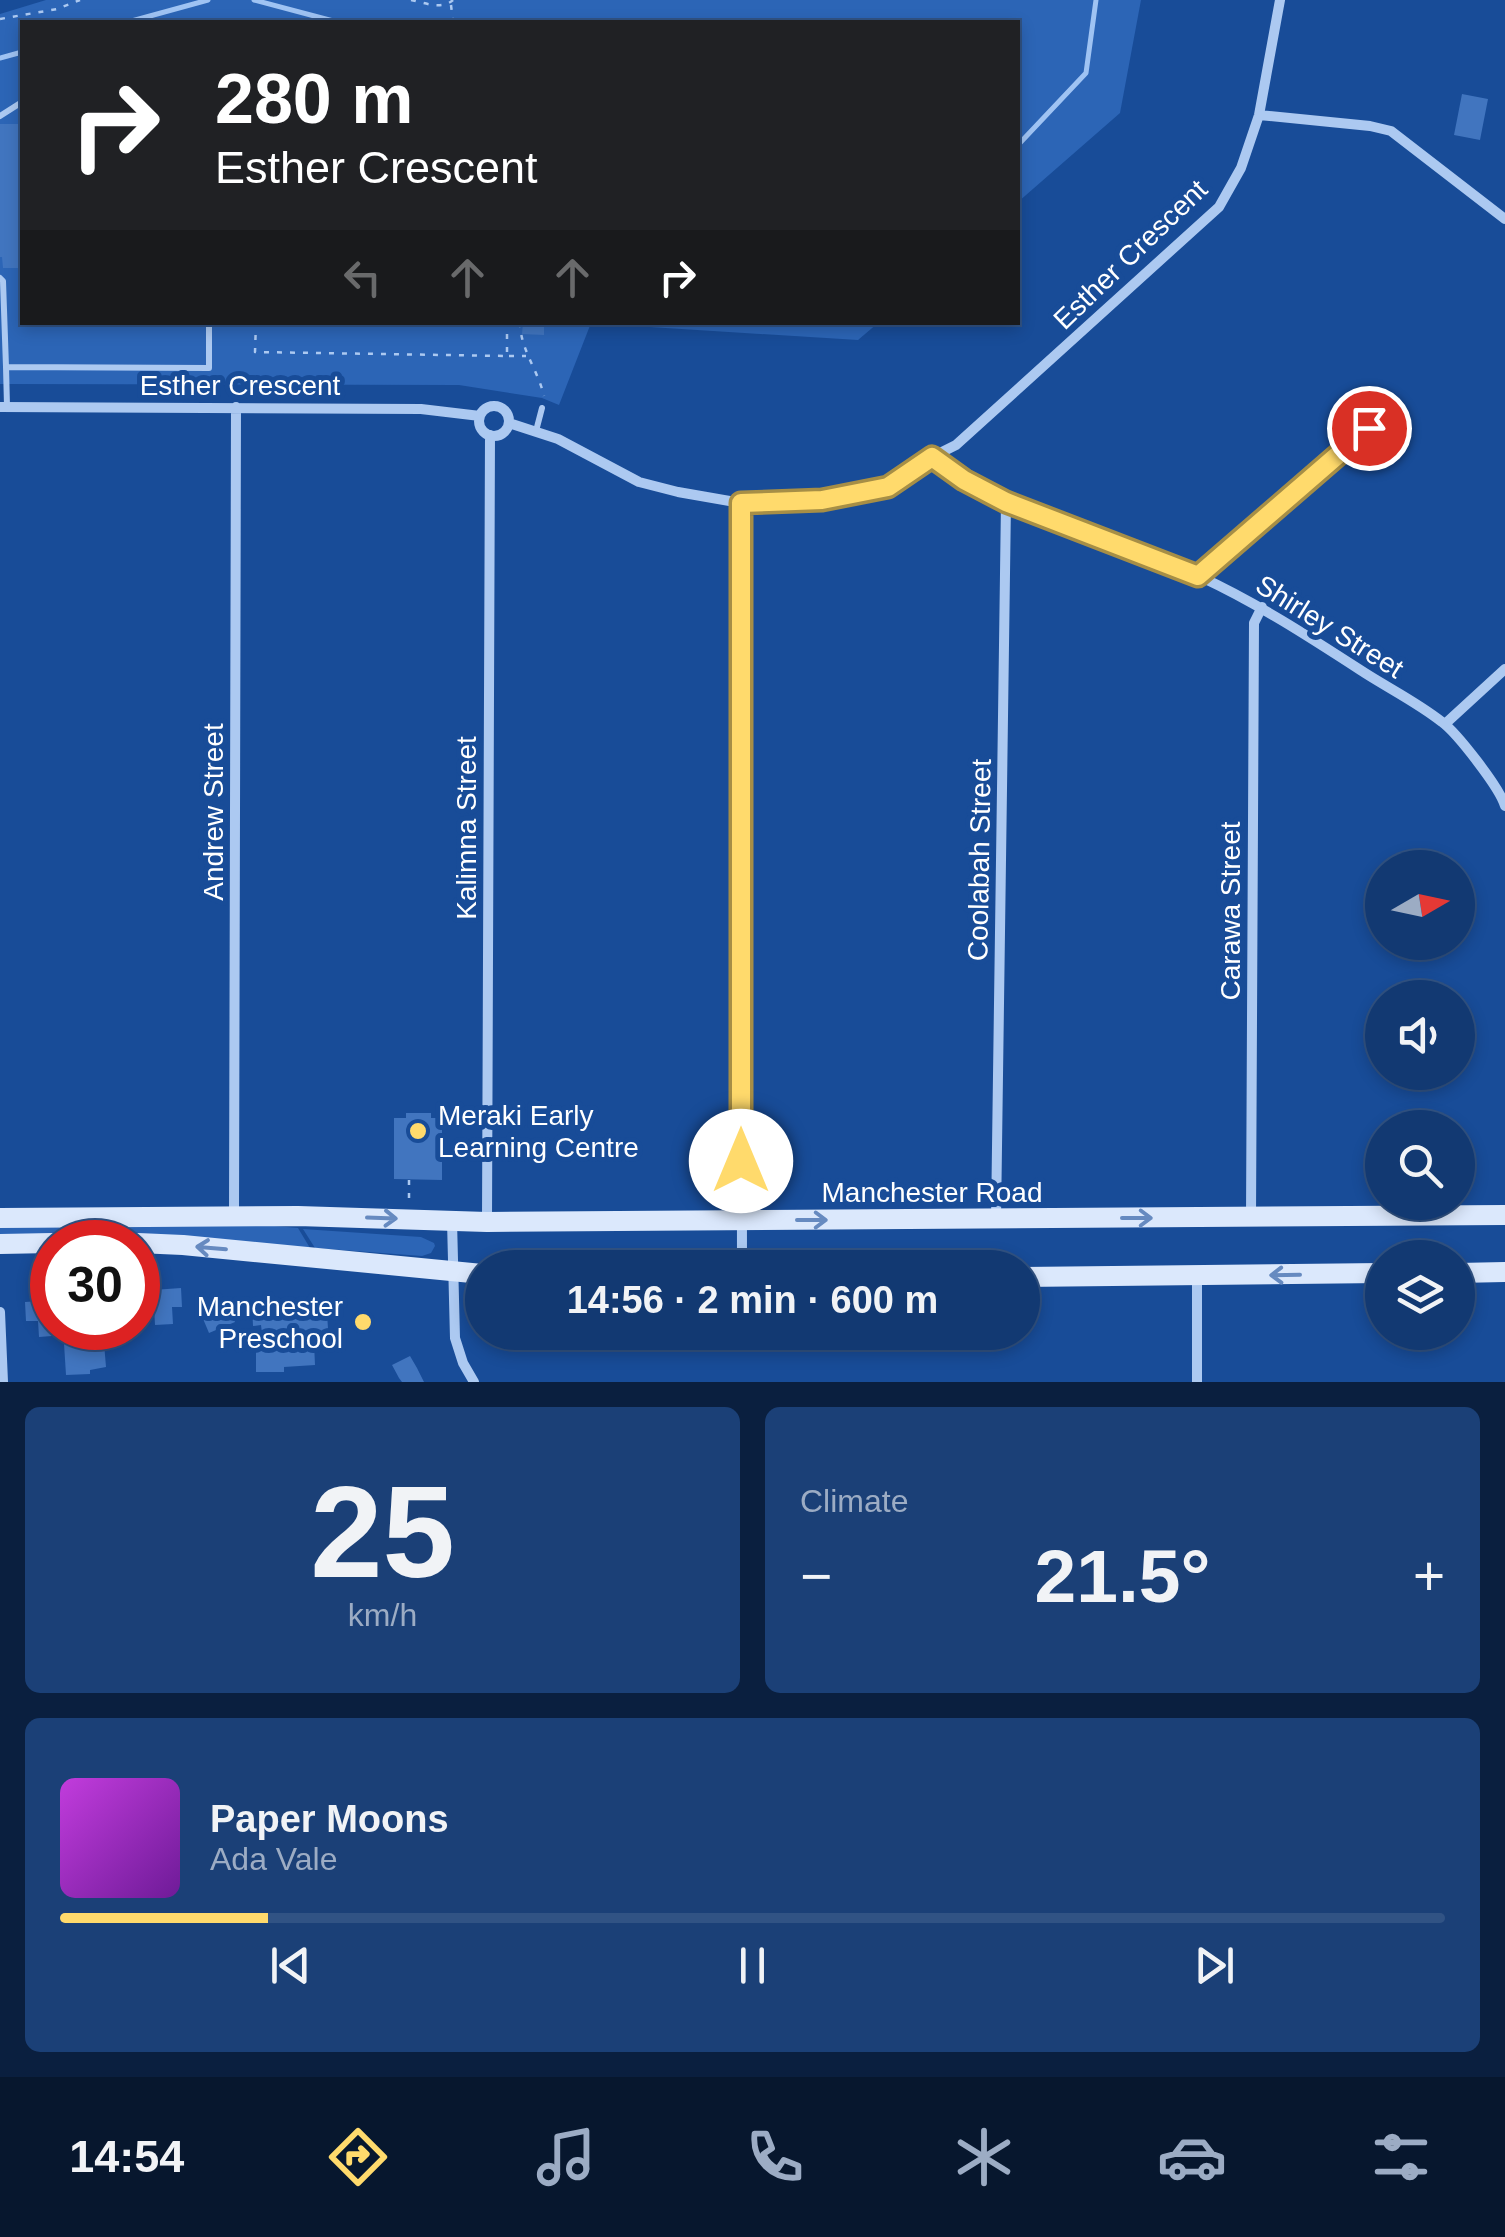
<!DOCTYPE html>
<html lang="en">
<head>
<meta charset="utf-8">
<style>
	:root { --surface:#123972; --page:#1b4077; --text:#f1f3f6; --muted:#9cacc4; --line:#315384; --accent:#ffda6c }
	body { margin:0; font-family:Arial,sans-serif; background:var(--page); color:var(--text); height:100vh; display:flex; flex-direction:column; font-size:38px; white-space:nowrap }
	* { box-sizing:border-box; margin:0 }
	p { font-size:32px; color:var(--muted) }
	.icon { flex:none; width:55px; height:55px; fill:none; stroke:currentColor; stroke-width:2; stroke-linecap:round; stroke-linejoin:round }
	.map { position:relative; height:1382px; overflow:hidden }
	.side { display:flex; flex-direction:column; gap:25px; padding:25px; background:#0a1f3f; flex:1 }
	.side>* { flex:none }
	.banner { position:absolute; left:20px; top:20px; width:1000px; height:305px; border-radius:0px; box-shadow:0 5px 15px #0003,0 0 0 2px var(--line); background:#202124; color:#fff; overflow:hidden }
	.needle { width:65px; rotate:81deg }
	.fabs { position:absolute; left:1365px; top:850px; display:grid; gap:20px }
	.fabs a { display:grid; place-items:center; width:110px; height:110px; border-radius:50%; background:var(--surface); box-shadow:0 5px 15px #0003,0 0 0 2px var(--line); font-size:50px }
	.speed { position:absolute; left:30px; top:1220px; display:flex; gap:20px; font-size:50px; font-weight:700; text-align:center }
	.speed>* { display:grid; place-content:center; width:130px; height:130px; border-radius:50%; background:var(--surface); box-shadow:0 5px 15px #0003,0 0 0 2px var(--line); line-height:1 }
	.speed .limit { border:15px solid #d22; background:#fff; color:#111 }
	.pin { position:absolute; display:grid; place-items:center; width:85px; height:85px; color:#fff; margin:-42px; border:5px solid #fff; border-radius:50%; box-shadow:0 2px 10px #0007 }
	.me { position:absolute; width:110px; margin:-55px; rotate:0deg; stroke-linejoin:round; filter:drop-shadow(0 0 8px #0008) }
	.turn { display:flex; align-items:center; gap:35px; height:210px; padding:0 30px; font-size:45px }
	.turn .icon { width:130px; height:130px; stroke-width:2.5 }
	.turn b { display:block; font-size:70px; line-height:85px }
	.lanes { display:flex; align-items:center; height:95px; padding:0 30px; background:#0003; justify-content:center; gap:50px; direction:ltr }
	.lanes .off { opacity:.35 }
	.big { font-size:75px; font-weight:800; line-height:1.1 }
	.side .card { flex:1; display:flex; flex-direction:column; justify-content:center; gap:15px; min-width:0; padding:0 35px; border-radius:15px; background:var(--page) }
	.side .dial { align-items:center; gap:0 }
	.dial b { font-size:130px; line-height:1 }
	.song { display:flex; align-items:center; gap:30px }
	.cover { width:120px; height:120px; border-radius:15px; background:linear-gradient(135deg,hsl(290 70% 55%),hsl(280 70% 35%)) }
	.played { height:10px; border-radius:5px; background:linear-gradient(90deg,var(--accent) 15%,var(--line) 15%) }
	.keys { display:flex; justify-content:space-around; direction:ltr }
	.heat { display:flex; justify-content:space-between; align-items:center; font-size:55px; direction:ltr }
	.side .tiles { flex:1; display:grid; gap:25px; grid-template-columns:1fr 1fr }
	.card:last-child { grid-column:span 2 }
	.trip { position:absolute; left:465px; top:1250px; width:575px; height:100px; border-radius:50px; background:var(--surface); box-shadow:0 5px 15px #0003,0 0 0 2px var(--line); font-weight:800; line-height:100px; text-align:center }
	.tabs { display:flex; height:160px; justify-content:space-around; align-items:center; background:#07172e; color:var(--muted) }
	.tabs .icon { width:70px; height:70px }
	.tabs .active { color:var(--accent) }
	.tabs b { font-size:45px; color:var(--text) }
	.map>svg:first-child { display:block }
</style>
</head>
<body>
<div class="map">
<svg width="1505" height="1382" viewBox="0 0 1505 1382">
	<rect width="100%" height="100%" fill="#184c98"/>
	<path fill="#2c65b6" d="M46 0H1141L1120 113 1018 202V22H22V322L591 323 559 405 542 398 459 385 0 384V14Z
		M628 323H878L858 340 634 326Z
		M0 1224 263 1225 298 1228 310 1248 167 1236 0 1235Z
		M303 1229 421 1237 434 1243 435 1246 431 1253 422 1256 315 1248Z"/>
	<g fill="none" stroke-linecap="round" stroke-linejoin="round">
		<path stroke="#9fc3f3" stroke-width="5" d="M254 0 337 22
			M128 22 208 0
			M0 58 22 52
			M1018 145 1086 73 1096 0"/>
	</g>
	<path fill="#4175bf" d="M1462 94 1488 99 1480 140 1454 135Z
		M0 124H22V268H3L2 257H0Z
		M523 322H544V335L522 334Z
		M406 1113H431V1118H442V1180L394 1179V1118H406Z
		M181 1288 182 1307H172L173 1324 155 1325 153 1290Z
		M52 1289V1336L39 1337 38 1321H26L25 1302 40 1301 39 1290Z
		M216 1297 220 1307 227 1304 235 1322 209 1333 196 1302Z
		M326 1299 329 1343H314L315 1365 284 1367V1372H256V1351H264L261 1325 253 1326 252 1305Z
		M63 1328H89V1332L103 1331 106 1367 90 1370V1374L66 1375Z
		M410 1356 417 1368 424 1382H402L399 1378 392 1365Z"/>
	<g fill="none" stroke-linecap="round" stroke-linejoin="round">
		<path stroke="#acc9f1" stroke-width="2.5" stroke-dasharray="5 8" stroke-linecap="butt" d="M411 0C425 3 442 10 453 0
			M451 5 453 22
			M0 19 57 9 80 0
			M256 322 255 352 507 356V322
			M520 322C520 349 538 370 544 396
			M509 356H526
			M409 1198V1179"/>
		<path stroke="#acc9f1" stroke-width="6" d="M0 116 22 102
			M0 278 3 281 6 367
			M7 406 6 367 209 368V322
			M536 431 542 408"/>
		<path stroke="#acc9f1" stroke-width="10" d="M1259 115 1370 126 1391 131 1505 219
			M479 421a15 15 0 1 1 30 0a15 15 0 1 1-30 0Z
			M0 407 421 409 480 416
			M509 423 558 439 639 482 678 492 741 503 822 499 888 487 932 457 956 445 1219 207 1241 168 1259 115 1280 0
			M932 457C1011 517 1111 537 1201 577 1259 604 1311 638 1365 673 1390 689 1418 703 1442 722 1457 733 1500 788 1505 806
			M741 503 742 1268
			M1198 576 1391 409
			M1445 724 1505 669
			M234 1216 236 407
			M1251 1217 1254 623 1262 607
			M996 1219 1006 502
			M452 1221 455 1338 463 1363 474 1382
			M487 1222 490 435
			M1197 1276V1382
			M0 1312 3 1382"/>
		<path stroke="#dbe8fc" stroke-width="20" d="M0 1218 298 1216 487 1222 1505 1215
			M138 1243 183 1245 482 1274
			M0 1244 52 1243
			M1458 1273 1505 1272
			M1022 1277 1382 1273"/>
	</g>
	<defs><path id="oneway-shaft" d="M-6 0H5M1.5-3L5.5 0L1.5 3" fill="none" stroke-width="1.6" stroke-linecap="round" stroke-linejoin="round" transform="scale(2.5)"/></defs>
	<g stroke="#668ac0">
		<use href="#oneway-shaft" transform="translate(382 1218) rotate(2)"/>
		<use href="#oneway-shaft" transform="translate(1137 1218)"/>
		<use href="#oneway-shaft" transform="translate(812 1220)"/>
		<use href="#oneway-shaft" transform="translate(211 1248) rotate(-175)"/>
		<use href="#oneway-shaft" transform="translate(1285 1275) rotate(179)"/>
	</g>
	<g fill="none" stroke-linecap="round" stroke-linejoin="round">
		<g stroke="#a68e46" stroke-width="25">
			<path id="route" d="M741 1161V503L822 500 888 487 932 457 964 480 1006 502 1198 576 1369 428"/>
		</g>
		<use href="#route" stroke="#ffda6c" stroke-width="18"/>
	</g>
	<g fill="#ffda6c" stroke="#184c98" stroke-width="4">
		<circle cx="418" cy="1131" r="10"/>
		<circle cx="363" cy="1322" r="10"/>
	</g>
	<g text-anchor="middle" stroke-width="10" stroke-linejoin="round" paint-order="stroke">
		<g font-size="28" fill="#fff" stroke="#184c98">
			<text transform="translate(1130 254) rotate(-44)" y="10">Esther Crescent</text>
			<text x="240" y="395">Esther Crescent</text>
			<text transform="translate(1330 626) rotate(32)" y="10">Shirley Street</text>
			<text transform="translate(213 812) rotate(-90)" y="10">Andrew Street</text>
			<text transform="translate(466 828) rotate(-90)" y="10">Kalimna Street</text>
			<text transform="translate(979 860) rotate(-89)" y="10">Coolabah Street</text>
			<text transform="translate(1230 911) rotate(-90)" y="10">Carawa Street</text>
			<text x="932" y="1202">Manchester Road</text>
		</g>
		<g font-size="28" fill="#fff" stroke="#184c98" text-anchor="start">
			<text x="438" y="1125">Meraki Early<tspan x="438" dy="32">Learning Centre</tspan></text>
			<text x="343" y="1316" text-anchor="end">Manchester<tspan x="343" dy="32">Preschool</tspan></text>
		</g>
	</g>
</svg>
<div class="fabs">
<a><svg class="needle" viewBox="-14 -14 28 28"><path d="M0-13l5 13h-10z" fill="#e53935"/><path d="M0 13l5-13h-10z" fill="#9cacc4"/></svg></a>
<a><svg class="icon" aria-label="sound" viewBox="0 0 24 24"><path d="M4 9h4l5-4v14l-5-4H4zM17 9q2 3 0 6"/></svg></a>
<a><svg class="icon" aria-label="search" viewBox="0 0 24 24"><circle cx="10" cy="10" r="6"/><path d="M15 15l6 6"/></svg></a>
<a><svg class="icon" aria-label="layers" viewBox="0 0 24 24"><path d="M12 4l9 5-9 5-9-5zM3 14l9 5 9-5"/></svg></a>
</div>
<div class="speed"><div class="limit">30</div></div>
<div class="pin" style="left:1369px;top:428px;background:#d93025"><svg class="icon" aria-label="arrive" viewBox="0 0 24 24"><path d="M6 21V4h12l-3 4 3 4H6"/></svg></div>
<svg class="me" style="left:741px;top:1161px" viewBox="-20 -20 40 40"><circle r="19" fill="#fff"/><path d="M0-13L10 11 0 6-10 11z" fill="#ffda6c"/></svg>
<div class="trip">14:56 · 2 min · 600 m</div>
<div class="banner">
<div class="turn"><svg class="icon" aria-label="right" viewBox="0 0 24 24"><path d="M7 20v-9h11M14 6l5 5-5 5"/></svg><div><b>280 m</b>Esther Crescent</div></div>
<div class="lanes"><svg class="icon off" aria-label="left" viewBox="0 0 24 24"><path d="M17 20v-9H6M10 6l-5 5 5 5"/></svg><svg class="icon off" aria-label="ahead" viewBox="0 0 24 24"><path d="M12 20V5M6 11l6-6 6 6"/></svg><svg class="icon off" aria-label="ahead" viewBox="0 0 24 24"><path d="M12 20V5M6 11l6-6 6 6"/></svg><svg class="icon" aria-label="right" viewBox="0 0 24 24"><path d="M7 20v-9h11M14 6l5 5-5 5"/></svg></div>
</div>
</div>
<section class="side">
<div class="tiles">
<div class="card dial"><b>25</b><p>km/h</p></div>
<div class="card"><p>Climate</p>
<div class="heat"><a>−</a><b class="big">21.5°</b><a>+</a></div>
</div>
<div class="card">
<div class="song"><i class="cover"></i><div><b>Paper Moons</b><p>Ada Vale</p></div></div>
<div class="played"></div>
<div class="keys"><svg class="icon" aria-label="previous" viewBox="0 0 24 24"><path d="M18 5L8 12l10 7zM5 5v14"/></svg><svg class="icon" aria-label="pause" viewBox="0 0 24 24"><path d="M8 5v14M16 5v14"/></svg><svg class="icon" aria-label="next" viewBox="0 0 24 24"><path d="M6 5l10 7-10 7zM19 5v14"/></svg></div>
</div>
</div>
</section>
<nav class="tabs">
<b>14:54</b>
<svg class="icon active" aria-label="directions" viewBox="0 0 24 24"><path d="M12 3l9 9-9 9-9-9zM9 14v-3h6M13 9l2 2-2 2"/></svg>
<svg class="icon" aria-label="music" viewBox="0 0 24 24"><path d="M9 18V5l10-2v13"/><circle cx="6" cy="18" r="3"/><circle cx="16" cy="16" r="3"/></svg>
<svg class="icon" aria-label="phone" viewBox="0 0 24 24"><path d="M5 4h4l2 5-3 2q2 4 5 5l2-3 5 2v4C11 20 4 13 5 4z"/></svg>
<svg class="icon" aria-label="climate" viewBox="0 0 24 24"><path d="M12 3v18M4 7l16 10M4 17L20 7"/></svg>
<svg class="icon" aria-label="car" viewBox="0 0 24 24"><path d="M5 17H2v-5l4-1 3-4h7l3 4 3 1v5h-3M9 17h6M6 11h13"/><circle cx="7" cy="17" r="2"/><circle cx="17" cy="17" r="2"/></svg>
<svg class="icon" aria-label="filters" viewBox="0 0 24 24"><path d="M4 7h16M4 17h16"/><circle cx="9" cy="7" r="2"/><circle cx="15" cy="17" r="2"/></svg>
</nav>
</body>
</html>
